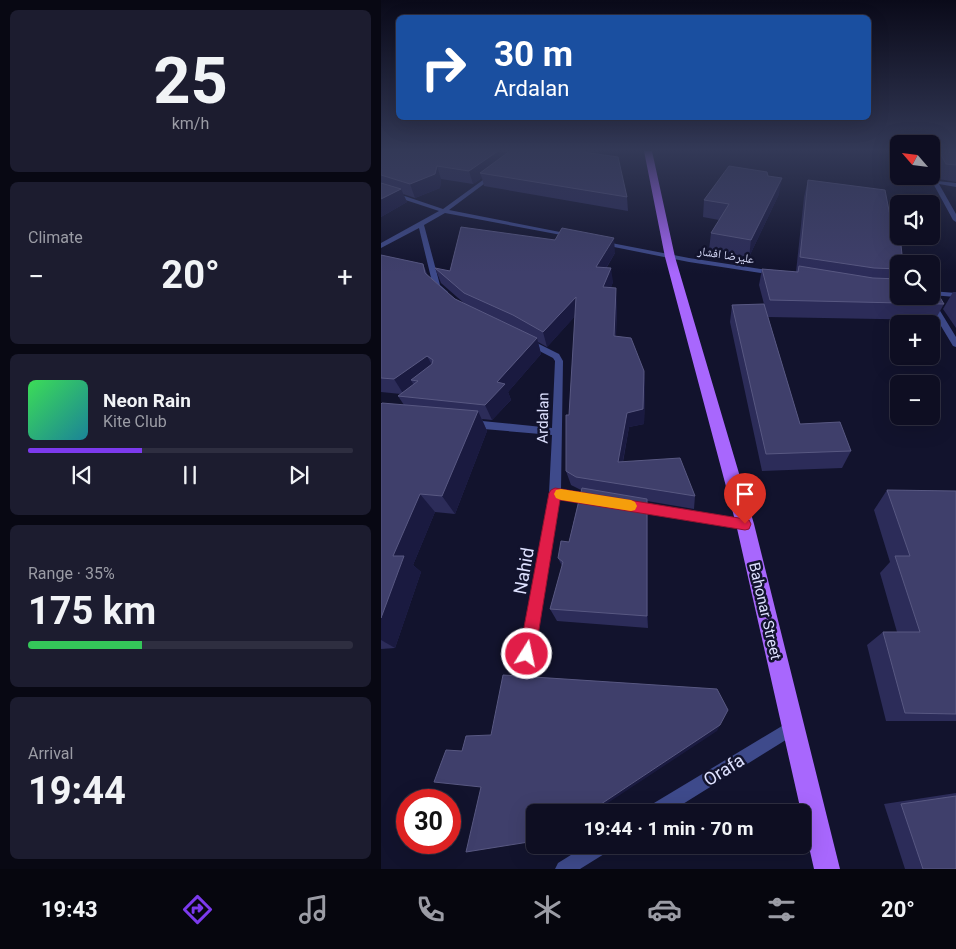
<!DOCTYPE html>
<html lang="en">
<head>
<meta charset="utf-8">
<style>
	:root { --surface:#0e0e22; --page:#1c1c2f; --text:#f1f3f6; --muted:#9b9ca5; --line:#2e2e40; --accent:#7c3aed }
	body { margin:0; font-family:Roboto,"Noto Naskh Arabic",sans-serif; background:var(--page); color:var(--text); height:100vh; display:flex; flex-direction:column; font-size:19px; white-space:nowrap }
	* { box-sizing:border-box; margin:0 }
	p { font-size:16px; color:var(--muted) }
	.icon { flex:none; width:28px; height:28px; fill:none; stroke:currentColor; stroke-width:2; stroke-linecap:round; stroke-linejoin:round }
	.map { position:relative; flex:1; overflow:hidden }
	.drawer { display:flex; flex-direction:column; gap:10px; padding:10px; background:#080813; width:381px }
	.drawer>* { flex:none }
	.hud { position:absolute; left:15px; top:15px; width:475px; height:105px; border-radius:8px; box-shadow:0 5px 20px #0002,0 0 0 1px var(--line); background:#1a4fa0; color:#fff; overflow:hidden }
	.needle { width:32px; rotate:298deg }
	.fabs { position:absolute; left:509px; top:135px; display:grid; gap:10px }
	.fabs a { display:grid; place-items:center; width:50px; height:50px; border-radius:8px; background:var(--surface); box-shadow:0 5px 20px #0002,0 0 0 1px var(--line); font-size:25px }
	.speed { position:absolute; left:15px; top:789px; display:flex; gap:10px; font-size:25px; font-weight:700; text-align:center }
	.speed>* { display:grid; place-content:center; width:65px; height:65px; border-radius:50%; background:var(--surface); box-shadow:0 5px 20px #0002,0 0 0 1px var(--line); line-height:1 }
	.speed .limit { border:8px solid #d22; background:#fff; color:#111 }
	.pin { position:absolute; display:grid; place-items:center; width:42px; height:42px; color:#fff; margin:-51px -21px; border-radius:50% 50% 50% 0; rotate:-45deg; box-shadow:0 0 5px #0007 }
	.pin .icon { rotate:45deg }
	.me { position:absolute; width:55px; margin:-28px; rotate:10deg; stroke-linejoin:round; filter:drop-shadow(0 0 4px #0008) }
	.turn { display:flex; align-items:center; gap:18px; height:105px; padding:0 15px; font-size:22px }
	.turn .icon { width:65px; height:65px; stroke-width:2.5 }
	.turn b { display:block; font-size:35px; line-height:42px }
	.big { font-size:38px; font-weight:700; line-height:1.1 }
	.drawer .widget { flex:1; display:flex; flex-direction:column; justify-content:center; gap:8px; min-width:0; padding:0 18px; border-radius:8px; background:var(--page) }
	.drawer .dial { align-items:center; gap:0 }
	.dial b { font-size:65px; line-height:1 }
	.song { display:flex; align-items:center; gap:15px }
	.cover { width:60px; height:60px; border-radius:8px; background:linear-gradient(135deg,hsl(130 70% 55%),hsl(190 70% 35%)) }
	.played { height:5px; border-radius:2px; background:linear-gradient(90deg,var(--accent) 35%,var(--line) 35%) }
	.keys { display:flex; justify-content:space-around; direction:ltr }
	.heat { display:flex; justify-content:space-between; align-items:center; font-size:28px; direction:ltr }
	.charge { height:8px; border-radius:4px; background:linear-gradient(90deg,#34c759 35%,var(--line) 0) }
	.trip { position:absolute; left:145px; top:804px; width:285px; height:50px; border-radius:8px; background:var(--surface); box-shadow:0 5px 20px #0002,0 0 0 1px var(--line); font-weight:700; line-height:50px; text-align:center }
	.tab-bar { display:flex; height:80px; justify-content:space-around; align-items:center; background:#06060e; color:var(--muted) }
	.tab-bar .icon { width:35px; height:35px }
	.tab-bar .on { color:var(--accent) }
	.tab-bar b { font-size:22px; color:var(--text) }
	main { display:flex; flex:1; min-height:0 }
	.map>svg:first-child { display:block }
</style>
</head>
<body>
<main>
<section class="drawer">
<div class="widget dial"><b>25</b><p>km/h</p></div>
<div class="widget"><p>Climate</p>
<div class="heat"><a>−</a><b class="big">20°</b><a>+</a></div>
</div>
<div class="widget">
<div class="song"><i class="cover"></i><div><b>Neon Rain</b><p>Kite Club</p></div></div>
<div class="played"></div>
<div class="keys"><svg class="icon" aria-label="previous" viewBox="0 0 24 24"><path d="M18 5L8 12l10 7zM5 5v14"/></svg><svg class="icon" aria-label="pause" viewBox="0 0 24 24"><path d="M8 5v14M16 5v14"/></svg><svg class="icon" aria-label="next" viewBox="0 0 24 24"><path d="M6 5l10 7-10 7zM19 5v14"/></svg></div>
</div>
<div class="widget"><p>Range · 35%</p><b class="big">175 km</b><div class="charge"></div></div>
<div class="widget"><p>Arrival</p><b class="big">19:44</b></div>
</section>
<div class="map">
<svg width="575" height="869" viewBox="0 0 575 869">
	<rect width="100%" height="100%" fill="#12132d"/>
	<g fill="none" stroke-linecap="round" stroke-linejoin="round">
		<path fill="#3e4a8b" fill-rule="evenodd" d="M113 172 115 173V175L68 210 189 234 192 236 191 237 64 213 43 225 59 285 67 292 63 294 52 286 38 228 0 248V243L58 211 0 192V188L62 209Z
			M550 173 556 181 575 183V187L558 184 575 214V222L572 220 548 176H550Z
			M220 241 308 258 393 271 397 273 393 275 308 262 218 244 217 243Z
			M550 291 575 293V297L550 295Z
			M542 296H550L575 337V347L572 346Z
			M146 338 178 354 182 361 180 489 211 494 215 496 217 499 215 502 211 504 179 498 153 654 151 659 146 661 141 659 139 654 168 493 171 435 91 428 86 424 91 420 171 428 174 361 172 358 143 343 142 341Z
			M255 502 364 519 368 520 370 524 368 528 364 529 255 512 251 510 249 507 251 504Z
			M411 720 416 723 419 728 416 733 289 812H266L268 806Z
			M206 845H231L228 851 199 869H174L177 863Z"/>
		<path fill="#a867fd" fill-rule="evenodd" d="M263 151H271L294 257 373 524 459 869H433L355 524 284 257Z"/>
	</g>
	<path fill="#2c2c59" d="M0 151H218L215 154 246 197 247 211 103 186 101 178 92 184 60 179 59 188 34 198 22 194 26 202 0 217Z
		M550 151H575V182L558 179 550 162Z
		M387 176 398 194 368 257 328 250 330 233 338 220 322 217 323 200Z
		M427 180 518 264V296L563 304 554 320 387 317 419 424 470 451 461 468 381 471 349 322 351 305 383 304 378 285 381 269 415 272 423 197Z
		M234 253 226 267 232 282 230 287 236 303 235 336 263 371 264 386 263 424 248 427 242 462 314 496 313 509 266 501 267 515V628L176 621 169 609 181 566 177 558 188 542 200 490 190 485 185 471 188 415 194 316 166 347 157 342 160 354 127 392 130 400 111 420 101 419 106 431 74 514 54 512 32 565 40 572 14 648 0 649V404L23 405 17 396 20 394 0 392V255L42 264 47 276 74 299 84 304 60 283 54 268 69 271Z
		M572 292H575V328L562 309Z
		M506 490 575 491V721H505L486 645 502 632H516L499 573 509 562 493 510Z
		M575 793V869H524L503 804Z"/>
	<path fill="#1a1a40" d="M117 151H138L99 173 101 178 92 184 88 171Z
		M203 151H218L204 165 202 152Z
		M56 166 60 179 59 188 34 198 29 184Z
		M401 178 398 194 368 257 370 240Z
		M20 189 26 202 0 217V199Z
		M233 238 234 253 217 281 215 267Z
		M230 268 232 282 224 302 222 287Z
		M235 288 236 303 234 351 233 336Z
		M195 297 198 312 166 347 162 332Z
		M156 338 160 354 127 392 130 400 111 420 104 405 116 382Z
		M46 356 55 372 37 381 30 380 34 387 23 395 13 379Z
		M263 371 264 386 263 424 248 427 239 476 237 462 246 413Z
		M97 411 106 431 74 514 61 496Z
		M39 494 54 512 32 565 40 572 14 648 0 640V618L12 556Z
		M266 499 267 515V628L266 616Z
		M339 725 336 731 213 812H208Z"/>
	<path fill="#3f3f6b" stroke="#585882" d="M0 151H117L88 171 56 166 54 174 29 184 0 175Z
		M129 151H203L202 152 237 157 246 197 99 173Z
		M558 151H575V165L565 164Z
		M348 166 386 172 387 176 401 178 370 240 330 233 348 204 323 200Z
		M427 180 504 190 511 226 518 227V236H519L522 264H518V269L493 268 419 257Z
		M0 183 20 189 0 199Z
		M80 227 174 240 181 228 233 238 215 267 230 268 222 287 235 288 233 336 250 338 263 371 262 409 246 413 237 462 299 458 314 496 195 477 185 471V415H188L195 297 162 332 132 315 83 293 54 268 69 271Z
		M0 255 42 264 44 273 74 299 156 338 116 382 124 384 104 405 17 396 37 381 30 380 51 364 52 360 46 356 13 379 0 378Z
		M418 266 492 278 518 279V296H550V286H552L563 304 389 300 381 269 417 272Z
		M383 304 419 424 459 422 470 451 385 454 351 305Z
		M1 403 97 411 61 496 39 494 12 556H23L0 618V404Z
		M201 488 266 499V616L169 609 182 562 177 558 180 541 188 542Z
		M506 490 575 491V714L524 713 502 632H539L514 556H529Z
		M122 675 336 689 347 710 339 725 208 812H154V841L85 852 100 787 53 782 65 750 81 751 85 736 110 735Z
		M575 796V869H542L520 804Z"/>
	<linearGradient id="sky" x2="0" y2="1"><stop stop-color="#0a0a19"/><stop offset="0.55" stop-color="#333957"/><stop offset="1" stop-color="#333957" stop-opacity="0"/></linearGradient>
	<rect width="575" height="273" fill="url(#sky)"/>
	<path fill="#e11d48" stroke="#92132f" d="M174 488 364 519 368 520 370 524 368 529 364 530 179 500 154 654 152 660 146 662 141 660 138 654 168 493 170 490Z"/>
	<path fill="#f59e0b" d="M180 489 250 500 254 502 256 506 254 510 250 511 180 500 175 498 173 494 175 490Z"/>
	<g text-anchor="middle" stroke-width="5" stroke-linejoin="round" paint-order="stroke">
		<g font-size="12" fill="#dee1ff" stroke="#12132d">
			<text transform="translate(345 255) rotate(9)" y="4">علیرضا افشار</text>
		</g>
		<g font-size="15" fill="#dee1ff" stroke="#12132d">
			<text transform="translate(162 418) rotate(-89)" y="5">Ardalan</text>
			<text transform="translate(384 611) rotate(77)" y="5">Bahonar Street</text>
		</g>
		<g font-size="18" fill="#dee1ff" stroke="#12132d">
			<text transform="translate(143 571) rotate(-80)" y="6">Nahid</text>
			<text transform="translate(343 770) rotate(-32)" y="6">Orafa</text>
		</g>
	</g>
</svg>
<div class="fabs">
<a><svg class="needle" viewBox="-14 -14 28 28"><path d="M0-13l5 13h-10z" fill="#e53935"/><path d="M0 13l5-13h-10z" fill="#9b9ca5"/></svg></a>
<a><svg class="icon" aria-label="sound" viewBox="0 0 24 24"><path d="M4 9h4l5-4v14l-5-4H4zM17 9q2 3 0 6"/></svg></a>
<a><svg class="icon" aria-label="search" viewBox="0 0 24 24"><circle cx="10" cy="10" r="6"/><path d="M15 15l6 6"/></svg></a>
<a>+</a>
<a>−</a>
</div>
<div class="speed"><div class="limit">30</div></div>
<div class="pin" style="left:364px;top:524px;background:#d93025"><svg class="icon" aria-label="arrive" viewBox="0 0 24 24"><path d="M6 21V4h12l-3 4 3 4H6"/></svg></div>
<svg class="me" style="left:146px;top:654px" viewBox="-20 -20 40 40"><circle r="17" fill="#e11d48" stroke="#fff" stroke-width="3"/><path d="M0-11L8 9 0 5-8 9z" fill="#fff"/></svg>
<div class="trip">19:44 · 1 min · 70 m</div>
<div class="hud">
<div class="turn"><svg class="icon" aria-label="right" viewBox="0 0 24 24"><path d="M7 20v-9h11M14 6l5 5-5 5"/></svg><div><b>30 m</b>Ardalan</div></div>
</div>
</div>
</main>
<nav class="tab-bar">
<b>19:43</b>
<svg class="icon on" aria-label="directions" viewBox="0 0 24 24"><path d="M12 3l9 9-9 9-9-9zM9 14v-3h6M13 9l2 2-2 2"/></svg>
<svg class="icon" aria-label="music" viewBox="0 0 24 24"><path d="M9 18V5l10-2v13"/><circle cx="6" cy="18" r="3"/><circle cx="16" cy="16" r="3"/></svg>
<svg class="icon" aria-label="phone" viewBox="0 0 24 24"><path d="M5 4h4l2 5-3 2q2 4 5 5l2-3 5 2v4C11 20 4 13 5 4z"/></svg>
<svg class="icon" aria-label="climate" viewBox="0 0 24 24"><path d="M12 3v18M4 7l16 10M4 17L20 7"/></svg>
<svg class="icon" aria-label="car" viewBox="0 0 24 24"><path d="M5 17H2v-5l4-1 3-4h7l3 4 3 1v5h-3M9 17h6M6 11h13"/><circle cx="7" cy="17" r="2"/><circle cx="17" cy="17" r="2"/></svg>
<svg class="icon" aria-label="filters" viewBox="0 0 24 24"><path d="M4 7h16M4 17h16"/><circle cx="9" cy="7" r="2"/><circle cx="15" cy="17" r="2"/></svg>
<b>20°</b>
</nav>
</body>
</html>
